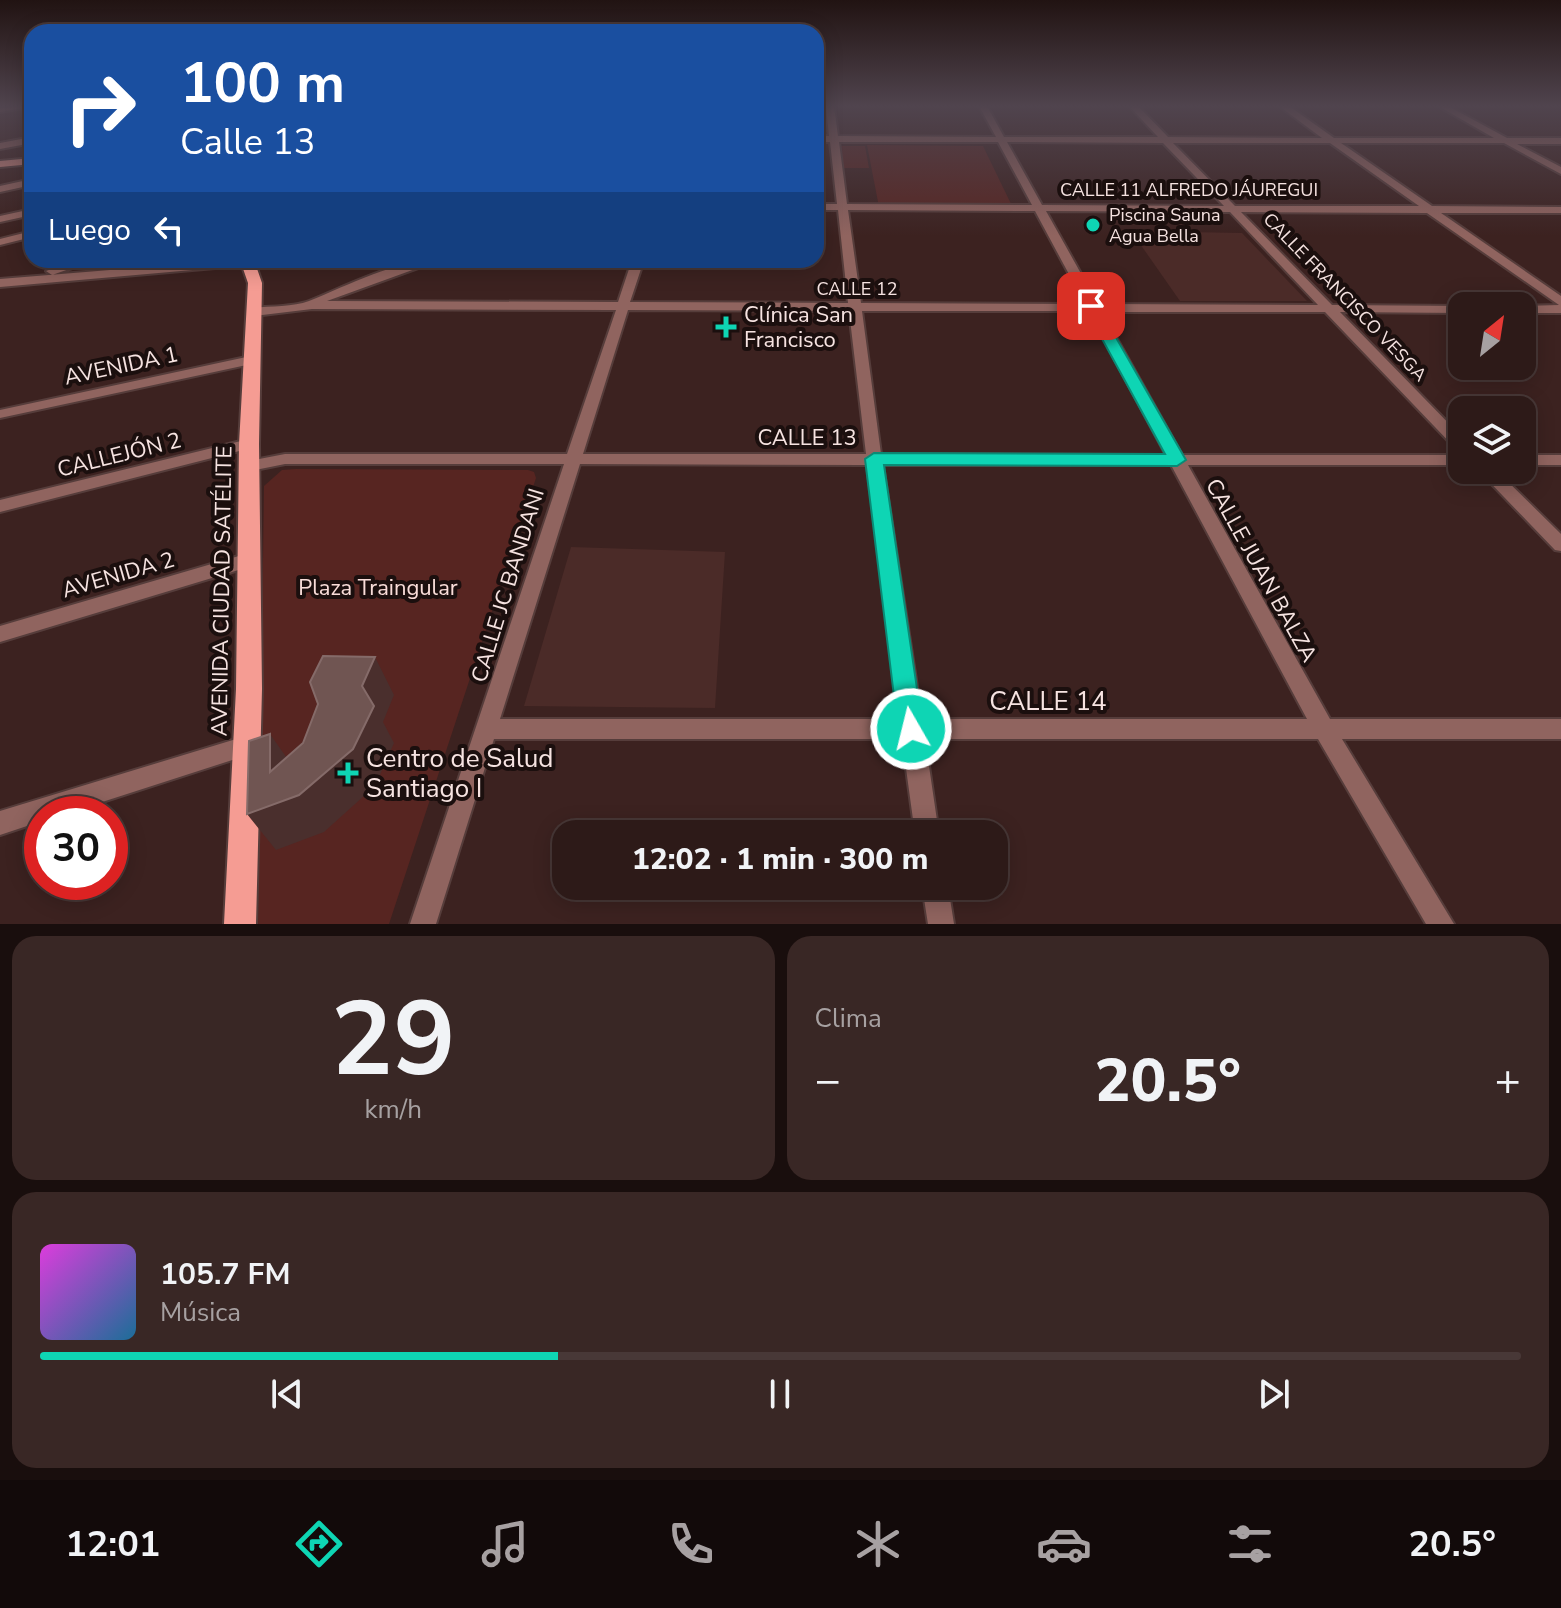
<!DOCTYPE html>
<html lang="es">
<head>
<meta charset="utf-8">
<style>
	:root { --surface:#2d1a18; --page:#392725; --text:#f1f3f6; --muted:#a7a1a2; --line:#483837; --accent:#0ed5b4 }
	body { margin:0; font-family:"Nunito Sans",sans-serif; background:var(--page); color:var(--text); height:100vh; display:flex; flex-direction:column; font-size:30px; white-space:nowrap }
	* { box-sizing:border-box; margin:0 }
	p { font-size:26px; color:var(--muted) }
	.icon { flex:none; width:44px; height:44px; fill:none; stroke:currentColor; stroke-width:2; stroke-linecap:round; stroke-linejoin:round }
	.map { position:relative; height:924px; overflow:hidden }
	.panel { display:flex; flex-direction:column; gap:12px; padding:12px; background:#190e0d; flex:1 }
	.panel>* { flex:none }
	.banner { position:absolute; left:24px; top:24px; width:800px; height:244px; border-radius:24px; box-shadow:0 4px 20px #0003,0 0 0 2px var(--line); background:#1a4fa0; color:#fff; overflow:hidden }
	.needle { width:52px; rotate:30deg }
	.tools { position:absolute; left:1448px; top:292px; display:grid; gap:16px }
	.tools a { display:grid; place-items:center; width:88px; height:88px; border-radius:16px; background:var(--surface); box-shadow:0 4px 20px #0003,0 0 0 2px var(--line); font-size:40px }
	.speed { position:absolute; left:24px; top:796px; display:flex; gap:16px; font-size:40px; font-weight:700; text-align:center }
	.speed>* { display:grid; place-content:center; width:104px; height:104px; border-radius:50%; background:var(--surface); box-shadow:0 4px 20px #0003,0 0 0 2px var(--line); line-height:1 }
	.speed .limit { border:12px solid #d22; background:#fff; color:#111 }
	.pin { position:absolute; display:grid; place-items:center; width:68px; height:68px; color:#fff; margin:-34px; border-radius:16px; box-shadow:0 4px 12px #0006 }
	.me { position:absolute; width:88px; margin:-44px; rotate:352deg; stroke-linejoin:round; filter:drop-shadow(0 0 6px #0008) }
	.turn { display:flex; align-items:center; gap:28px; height:168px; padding:0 24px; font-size:36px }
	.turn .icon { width:104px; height:104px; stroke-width:2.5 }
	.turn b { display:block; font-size:56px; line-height:68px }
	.then { display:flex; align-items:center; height:76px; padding:0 24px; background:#0003; gap:16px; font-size:30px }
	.big { font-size:60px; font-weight:800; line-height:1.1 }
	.panel .widget { flex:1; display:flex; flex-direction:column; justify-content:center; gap:12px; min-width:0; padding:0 28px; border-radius:24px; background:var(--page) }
	.panel .dial { align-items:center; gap:0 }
	.dial b { font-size:104px; line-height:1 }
	.song { display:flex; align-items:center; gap:24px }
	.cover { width:96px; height:96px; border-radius:12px; background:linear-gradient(135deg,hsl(300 70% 55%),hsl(200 70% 35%)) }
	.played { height:8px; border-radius:4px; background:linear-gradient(90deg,var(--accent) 35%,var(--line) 35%) }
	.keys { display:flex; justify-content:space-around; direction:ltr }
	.heat { display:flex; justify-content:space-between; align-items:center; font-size:44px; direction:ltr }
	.panel .tiles { flex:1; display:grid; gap:12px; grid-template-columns:1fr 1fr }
	.widget:last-child { grid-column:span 2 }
	.trip { position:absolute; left:552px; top:820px; width:456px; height:80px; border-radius:24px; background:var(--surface); box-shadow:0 4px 20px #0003,0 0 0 2px var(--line); font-weight:800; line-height:80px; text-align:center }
	.dock { display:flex; height:128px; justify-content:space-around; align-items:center; background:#120a0a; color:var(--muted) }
	.dock .icon { width:56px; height:56px }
	.dock .active { color:var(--accent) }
	.dock b { font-size:36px; color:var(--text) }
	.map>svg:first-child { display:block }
</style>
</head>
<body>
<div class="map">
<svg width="1561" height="924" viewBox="0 0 1561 924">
	<rect width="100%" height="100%" fill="#3c2220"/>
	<path fill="#4b2b28" d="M1131 231 1242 233 1307 301H1180Z
		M571 547 725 552 715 708 524 706Z"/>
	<path fill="#572521" d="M867 145 983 146 1013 208 879 207Z
		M838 146H865L869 168H841Z
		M296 469 528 470 534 472 536 478 389 924H258L264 486 282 470Z"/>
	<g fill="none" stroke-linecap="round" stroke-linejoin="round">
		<g stroke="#563d3b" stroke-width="4">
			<path id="street" d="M24 106 23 108 0 112V108Z
				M826 106H834L838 136 996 137 979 106H987L1004 137H1158L1129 106H1138L1168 137 1322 138 1279 106H1289L1334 138H1494L1438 106H1448L1507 138H1561V144H1517L1561 167V174L1504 143H1341L1432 206 1561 207V213H1441L1561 296V313H1522V306H1519L1559 305 1427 213 1241 212 1332 305 1465 306H1462V313L1340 312 1462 437V451L1456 449 1325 312H1102L1182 455H1462V465H1188L1330 719H1561V739H1342L1454 924H1426L1318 739H925L939 834H915L902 739H494L436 924H410L564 464H285L250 471 242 466 244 462 285 454H567L616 310 312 309 253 316 247 312 253 308C270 306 293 307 309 301 349 285 395 260 440 260L327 301 618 302 632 260H644L630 302 848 303 838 210H816V204H837L830 142H816V136H829ZM839 142H998L1032 205 847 204ZM1007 142 1163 143 1224 206 1042 205ZM1173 143H1330L1419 206H1235ZM848 210 1035 211 1085 304 861 303ZM1046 211 1230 212 1318 305 1098 304ZM628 310 849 311 866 454H583ZM862 311H1089L1166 455 881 454ZM580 464 867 465 900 719H500ZM883 465H1171L1307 719H922Z
				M32 137V143L0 149V143Z
				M32 179V185L0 192V186Z
				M32 209V215L0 222V216Z
				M32 231V237L0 245V239Z
				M77 260H95L52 275 46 271Z
				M232 260 255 262 249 265 0 287V279Z
				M251 356 258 360 256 363 0 418V410Z
				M249 439 257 444 255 447 0 512V500Z
				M1522 455H1561V465H1522Z
				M1478 470H1496L1561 534V551L1555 550Z
				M249 553 255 555 258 560 255 565 0 642V626Z
				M246 736 254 739 257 746 254 753 65 814H42V821L0 835V811Z
				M922 886H948L954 924H928Z"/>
		</g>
		<g stroke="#563d3b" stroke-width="4">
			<path id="secondary" d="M32 158V164L0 167V161Z"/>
		</g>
		<g stroke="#563d3b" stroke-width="4">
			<path id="primary" d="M240 260H254L262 283 259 444 262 689 256 924H224L236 689 239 444 248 283Z"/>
		</g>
		<use href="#street" fill="#90645f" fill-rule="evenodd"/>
		<use href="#secondary" fill="#c9847c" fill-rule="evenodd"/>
		<use href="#primary" fill="#f59c93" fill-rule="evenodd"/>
	</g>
	<path fill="#4a2f2d" d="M375 657 394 695 383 722 394 743 375 786 324 832 276 850 247 814 270 772V734L296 771 362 686Z"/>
	<path fill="#705552" stroke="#856b69" stroke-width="2" d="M323 656 375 657 362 686 374 706 353 749 299 795 247 814 249 741 270 734V772L303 743 318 704 310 682Z"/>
	<linearGradient id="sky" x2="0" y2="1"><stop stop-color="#211312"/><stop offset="0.45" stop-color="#50444e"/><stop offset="1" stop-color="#50444e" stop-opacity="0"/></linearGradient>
	<rect width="1561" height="236" fill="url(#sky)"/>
	<path fill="#0ed5b4" stroke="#098a75" stroke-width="2" d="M1091 302 1098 306 1186 460 1177 466 884 465 923 729 919 736 911 740 902 736 898 729 865 459 874 453 1165 454 1084 306Z"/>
	<g fill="#0ed5b4" stroke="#1b0f0e" stroke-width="3">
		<circle cx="1093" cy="225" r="8"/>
		<path d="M722 315h8v8h8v8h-8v8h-8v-8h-8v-8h8z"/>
		<path d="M344 761h8v8h8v8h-8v8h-8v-8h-8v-8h8z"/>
	</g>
	<g text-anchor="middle" stroke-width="8" stroke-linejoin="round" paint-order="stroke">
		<g font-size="18" fill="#f6e3e1" stroke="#1b0f0e">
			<text x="1189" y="196">CALLE 11 ALFREDO JÁUREGUI</text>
			<text x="857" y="295">CALLE 12</text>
			<text transform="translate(1345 297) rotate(46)" y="6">CALLE FRANCISCO VESGA</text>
		</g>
		<g font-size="18" fill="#f6e3e1" stroke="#1b0f0e" text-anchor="start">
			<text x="1109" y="221">Piscina Sauna<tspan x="1109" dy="21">Agua Bella</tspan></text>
		</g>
		<g font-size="22" fill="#f6e3e1" stroke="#1b0f0e" text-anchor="start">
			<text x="744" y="322">Clínica San<tspan x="744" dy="25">Francisco</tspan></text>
		</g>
		<g font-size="22" fill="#f6e3e1" stroke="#1b0f0e">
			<text transform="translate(121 365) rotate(-12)" y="8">AVENIDA 1</text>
			<text x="807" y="445">CALLE 13</text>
			<text transform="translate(119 454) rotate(-14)" y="8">CALLEJÓN 2</text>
			<text transform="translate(1262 570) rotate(61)" y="8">CALLE JUAN BALZA</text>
			<text transform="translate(118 574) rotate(-16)" y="8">AVENIDA 2</text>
			<text transform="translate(507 585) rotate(-73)" y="8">CALLE JC BANDANI</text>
			<text transform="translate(221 591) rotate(-89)" y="8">AVENIDA CIUDAD SATÉLITE</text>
		</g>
		<g font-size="22" fill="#f9ddd9" stroke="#1b0f0e">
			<text x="378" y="595">Plaza Traingular</text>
		</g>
		<g font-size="26" fill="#f6e3e1" stroke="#1b0f0e">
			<text x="1048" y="710">CALLE 14</text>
		</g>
		<g font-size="26" fill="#f6e3e1" stroke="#1b0f0e" text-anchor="start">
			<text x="366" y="767">Centro de Salud<tspan x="366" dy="30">Santiago I</tspan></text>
		</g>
	</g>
</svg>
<div class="tools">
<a><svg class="needle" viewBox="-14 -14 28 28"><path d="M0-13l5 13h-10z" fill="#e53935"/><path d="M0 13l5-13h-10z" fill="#a7a1a2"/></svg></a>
<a><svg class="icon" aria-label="layers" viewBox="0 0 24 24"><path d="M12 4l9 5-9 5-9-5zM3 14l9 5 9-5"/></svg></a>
</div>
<div class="speed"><div class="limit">30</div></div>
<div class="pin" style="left:1091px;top:306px;background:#d93025"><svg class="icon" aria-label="arrive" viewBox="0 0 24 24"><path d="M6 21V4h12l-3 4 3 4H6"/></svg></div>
<svg class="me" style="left:911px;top:729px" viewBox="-20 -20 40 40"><circle r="17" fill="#0ed5b4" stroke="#fff" stroke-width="3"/><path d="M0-11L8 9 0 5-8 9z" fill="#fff"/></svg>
<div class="trip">12:02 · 1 min · 300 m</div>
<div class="banner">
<div class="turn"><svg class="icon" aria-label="right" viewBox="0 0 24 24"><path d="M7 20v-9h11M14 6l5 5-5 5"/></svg><div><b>100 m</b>Calle 13</div></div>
<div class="then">Luego<svg class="icon" aria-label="left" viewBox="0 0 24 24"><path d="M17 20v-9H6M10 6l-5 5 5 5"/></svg></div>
</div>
</div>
<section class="panel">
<div class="tiles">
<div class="widget dial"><b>29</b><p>km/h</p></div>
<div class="widget"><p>Clima</p>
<div class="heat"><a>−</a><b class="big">20.5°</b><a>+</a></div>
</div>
<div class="widget">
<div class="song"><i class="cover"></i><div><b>105.7 FM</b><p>Música</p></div></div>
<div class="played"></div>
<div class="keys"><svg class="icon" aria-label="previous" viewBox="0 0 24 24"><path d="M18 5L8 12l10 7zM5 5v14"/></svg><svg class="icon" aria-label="pause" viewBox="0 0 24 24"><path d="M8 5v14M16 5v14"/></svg><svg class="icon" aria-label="next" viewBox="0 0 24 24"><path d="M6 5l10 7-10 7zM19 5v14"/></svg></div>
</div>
</div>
</section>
<nav class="dock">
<b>12:01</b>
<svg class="icon active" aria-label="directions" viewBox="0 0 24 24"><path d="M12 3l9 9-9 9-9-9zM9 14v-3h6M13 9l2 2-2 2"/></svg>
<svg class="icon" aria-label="music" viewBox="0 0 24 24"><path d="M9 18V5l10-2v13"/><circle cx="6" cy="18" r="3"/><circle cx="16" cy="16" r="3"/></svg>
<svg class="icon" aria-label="phone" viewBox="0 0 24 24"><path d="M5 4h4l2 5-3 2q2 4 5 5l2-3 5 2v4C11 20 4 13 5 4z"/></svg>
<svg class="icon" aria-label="climate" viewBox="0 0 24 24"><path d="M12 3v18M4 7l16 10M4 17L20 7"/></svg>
<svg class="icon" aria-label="car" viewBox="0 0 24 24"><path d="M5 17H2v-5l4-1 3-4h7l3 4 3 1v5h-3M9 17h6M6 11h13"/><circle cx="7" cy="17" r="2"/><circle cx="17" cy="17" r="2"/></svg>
<svg class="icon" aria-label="filters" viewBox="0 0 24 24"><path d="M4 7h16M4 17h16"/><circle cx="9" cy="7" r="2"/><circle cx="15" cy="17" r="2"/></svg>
<b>20.5°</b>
</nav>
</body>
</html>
